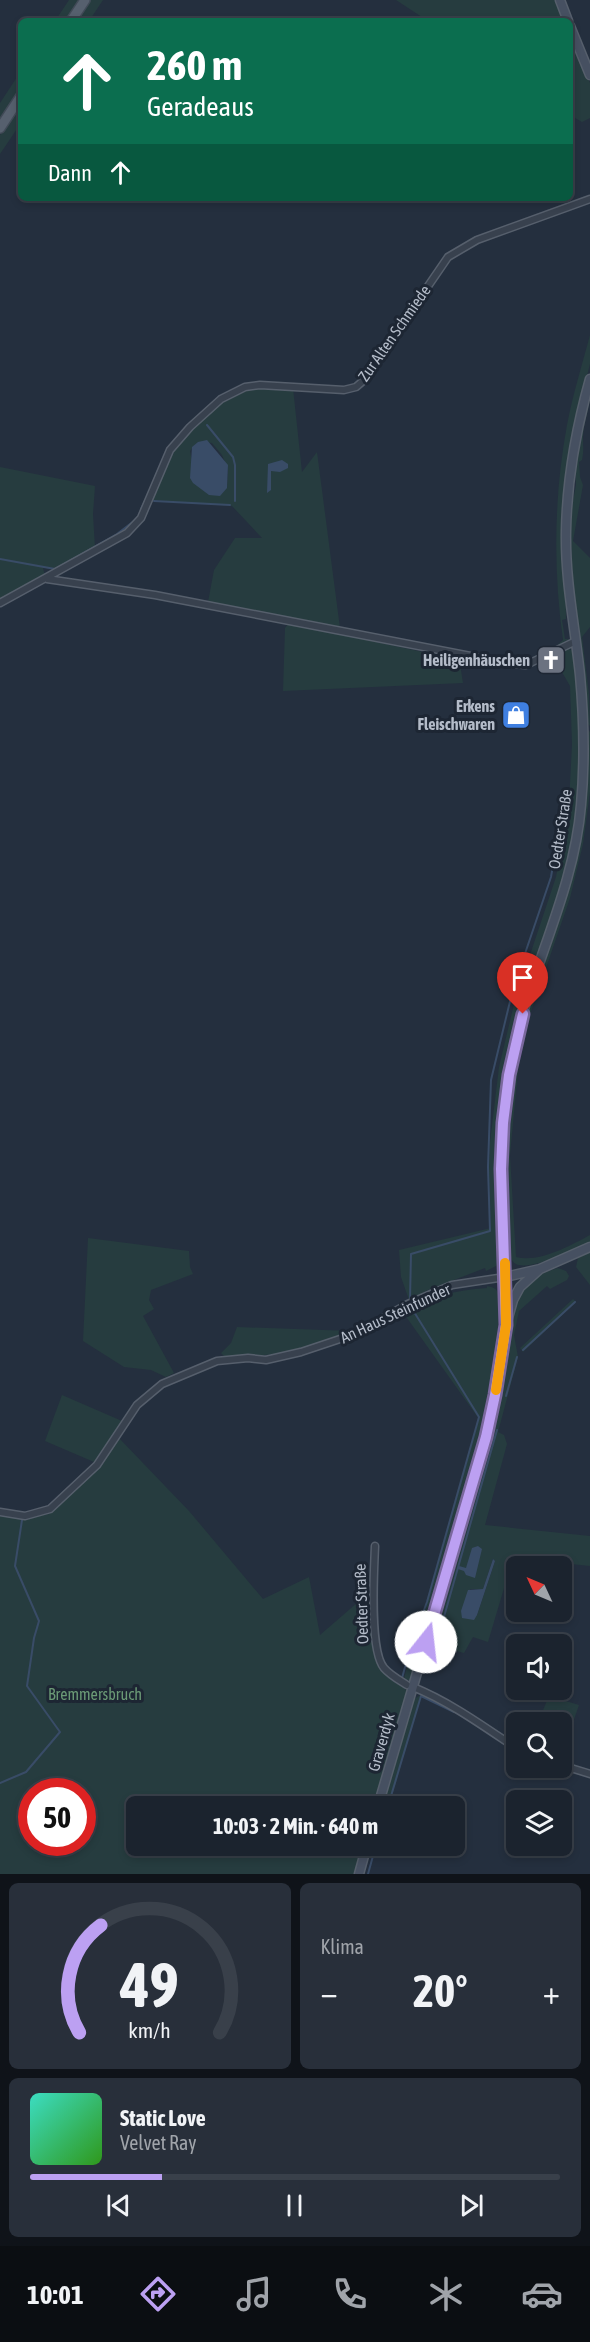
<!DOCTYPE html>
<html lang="de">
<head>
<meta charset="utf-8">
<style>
	:root { --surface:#1b232e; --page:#282f3a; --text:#f1f3f6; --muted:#a0a4aa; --line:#39404a; --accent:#bca0f2 }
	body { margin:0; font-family:"Asap Condensed",sans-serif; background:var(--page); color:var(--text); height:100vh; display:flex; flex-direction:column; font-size:22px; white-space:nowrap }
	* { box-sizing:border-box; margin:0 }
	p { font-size:20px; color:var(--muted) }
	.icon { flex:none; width:33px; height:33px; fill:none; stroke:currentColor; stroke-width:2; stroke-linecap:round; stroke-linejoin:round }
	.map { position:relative; height:1874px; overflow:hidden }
	.side { display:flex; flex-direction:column; gap:9px; padding:9px; background:#0f1319; flex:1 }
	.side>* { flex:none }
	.hud { position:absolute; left:18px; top:18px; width:555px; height:183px; border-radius:9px; box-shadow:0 3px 9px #0003,0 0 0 2px var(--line); background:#0b6e4f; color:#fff; overflow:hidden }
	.needle { width:39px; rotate:314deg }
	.controls { position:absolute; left:506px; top:1556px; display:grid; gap:12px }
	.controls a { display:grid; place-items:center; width:66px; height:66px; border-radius:9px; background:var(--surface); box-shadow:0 3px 9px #0003,0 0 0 2px var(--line); font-size:30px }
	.speed { position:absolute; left:18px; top:1778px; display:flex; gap:12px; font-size:30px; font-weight:700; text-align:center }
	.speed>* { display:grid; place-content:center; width:78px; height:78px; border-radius:50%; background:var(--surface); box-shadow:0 3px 9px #0003,0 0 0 2px var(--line); line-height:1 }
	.speed .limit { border:9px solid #d22; background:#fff; color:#111 }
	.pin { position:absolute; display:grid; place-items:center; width:51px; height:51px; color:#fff; margin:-62px -26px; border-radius:50% 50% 50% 0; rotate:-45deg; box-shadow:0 0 6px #0007 }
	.pin .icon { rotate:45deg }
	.me { position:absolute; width:66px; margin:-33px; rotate:16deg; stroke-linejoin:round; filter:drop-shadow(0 0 4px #0008) }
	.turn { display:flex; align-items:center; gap:21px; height:126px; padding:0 30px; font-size:27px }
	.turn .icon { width:78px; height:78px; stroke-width:2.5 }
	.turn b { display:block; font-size:42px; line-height:51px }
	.then { display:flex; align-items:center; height:57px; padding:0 30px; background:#0003; gap:12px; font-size:22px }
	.big { font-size:45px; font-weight:700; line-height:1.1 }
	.side .card { flex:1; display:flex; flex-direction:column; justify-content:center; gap:9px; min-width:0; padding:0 21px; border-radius:9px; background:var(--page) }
	.side .dial { align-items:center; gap:0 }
	.dial svg { height:156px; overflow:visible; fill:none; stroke:var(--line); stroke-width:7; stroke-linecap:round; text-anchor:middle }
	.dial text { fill:var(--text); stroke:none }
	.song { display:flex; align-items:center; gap:18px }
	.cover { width:72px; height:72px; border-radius:9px; background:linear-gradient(135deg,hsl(170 70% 55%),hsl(110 70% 35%)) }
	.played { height:6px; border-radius:3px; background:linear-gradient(90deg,var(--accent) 25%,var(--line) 25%) }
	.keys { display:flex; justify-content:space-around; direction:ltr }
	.heat { display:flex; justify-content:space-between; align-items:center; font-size:33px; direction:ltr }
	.side .tiles { flex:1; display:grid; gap:9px; grid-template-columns:1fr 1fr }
	.card:last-child { grid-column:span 2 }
	.trip { position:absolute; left:126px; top:1796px; width:339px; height:60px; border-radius:9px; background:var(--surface); box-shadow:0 3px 9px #0003,0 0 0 2px var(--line); font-weight:700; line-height:60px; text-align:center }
	.dock { display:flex; height:96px; justify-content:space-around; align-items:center; background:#0b0e12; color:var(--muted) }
	.dock .icon { width:42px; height:42px }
	.dock .on { color:var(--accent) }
	.dock b { font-size:27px; color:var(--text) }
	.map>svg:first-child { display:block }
</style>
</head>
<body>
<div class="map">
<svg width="590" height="1874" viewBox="0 0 590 1874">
	<rect width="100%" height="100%" fill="#242f3e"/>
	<path fill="#263c3f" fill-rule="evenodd" d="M69 0H81L67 21H55Z
		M90 0H103L89 21H76Z
		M396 0H557L565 21H428Z
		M570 33 590 83V118L582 122 570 115Z
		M21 71V89L0 121V103Z
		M21 104V123L0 154V135Z
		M590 335V364L575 424 564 491 566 619 562 620 565 639H569L554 648 563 640C553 569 554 495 567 425 573 394 582 365 590 335Z
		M261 387 293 388 302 472 317 452 340 628 208 602 214 570 235 538H262L232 506 152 500 173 450 191 429 223 401 246 390ZM198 442 212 443 222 455 228 469 227 488 191 465 192 461 190 451Z
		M590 392C590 408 584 421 583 436 583 445 584 450 582 460L579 462 580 477 583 485 573 541 590 558V627L582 637 589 694 590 726 588 724 573 591 570 516 576 485 575 460Z
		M0 467 95 486 93 514 95 548 55 569 43 568 45 576 0 600Z
		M289 623 450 658H459L463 683 283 691 285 628Z
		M566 648 574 651 580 718 579 793 572 846 555 908 534 969 499 1124 496 1176 499 1260 496 1266 486 1271 485 1268 428 1290 409 1300 401 1277 399 1250 491 1228 489 1172 490 1142 499 1067 515 1000 556 877 569 804 572 744 570 686 555 660 554 654Z
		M588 730 590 732V792L583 844 570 898 527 1023 519 1059 510 1155 516 1257C539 1263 570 1246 590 1235V1242C578 1250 529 1271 516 1264 510 1261 510 1254 509 1247 507 1189 503 1129 514 1070 525 1009 551 952 568 892 583 839 587 786 588 730Z
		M88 1238 189 1251 190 1267 193 1274 151 1290 149 1300 154 1309 143 1316 174 1373 166 1377 151 1370 124 1367 83 1341Z
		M590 1252V1285L576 1267 578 1258Z
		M558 1268 566 1271 569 1276 567 1280 550 1289 547 1286 519 1311 514 1335 518 1357 498 1432 504 1435 507 1444 485 1525 590 1536V1566L513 1558 488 1642 473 1637 464 1653 430 1644 493 1424 502 1388 514 1307 523 1288 539 1274ZM493 1559 495 1561 477 1615 470 1589H483Z
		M487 1286C498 1288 499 1292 500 1303L494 1381 481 1441 412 1681 404 1679 413 1641 424 1613 479 1419 402 1311C430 1297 455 1290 487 1288Z
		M573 1299 576 1302 523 1352 520 1348Z
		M237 1327 352 1331 283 1354 225 1357 221 1353 231 1343Z
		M62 1395 122 1421 94 1462 45 1441Z
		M118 1437 189 1511 263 1599 309 1577 320 1635 372 1590 375 1656 381 1671 397 1684 403 1681V1687L406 1690 407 1696 375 1806H136V1845H364L355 1874H0V1516L23 1518 49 1514 99 1465ZM32 1791H82V1842H32Z
		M422 1694 389 1806H383L414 1699Z
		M549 1696 579 1705 561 1757V1722H538Z"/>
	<path fill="#394c67" d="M207 440 228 465 227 488 220 496 209 495 193 483 190 478 192 447 198 442Z
		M282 460 288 464V468L280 472 271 471V490L267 493 268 464Z
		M478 1546 482 1549 475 1578 466 1575 464 1571 458 1569 459 1566 466 1568 472 1548Z
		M493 1559 495 1561 477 1615 474 1620 462 1618 461 1611 468 1590 483 1589Z"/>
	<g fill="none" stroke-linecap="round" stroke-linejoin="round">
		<path stroke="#394c67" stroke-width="2" d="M207 425 233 457 235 465V501
			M154 501 230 505
			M141 509 145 501
			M0 559 55 569 117 534 134 521
			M410 1299 411 1254 490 1231 488 1167 491 1080 513 989 551 877 560 824
			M523 1350 575 1302
			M506 1396 517 1357
			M436 1645 497 1430
			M402 1678 412 1642 427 1602 479 1417 411 1307
			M0 1783 26 1772 60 1732 27 1686 34 1638 39 1621 15 1566 22 1520
			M388 1806 421 1696 454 1712
			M368 1874 376 1845"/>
		<g stroke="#565f6c" stroke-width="9">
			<path id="street" d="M47 579 155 595 512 664 526 665 576 641
				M0 603 127 533 141 518 170 450 190 427 221 399 245 387 260 385 344 390 356 387 363 381 448 257 477 240 590 199
				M0 1512 25 1516 50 1509 97 1465 137 1405 162 1384 217 1361 248 1358 266 1360 301 1352 355 1334 408 1304 452 1285 505 1277
				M375 1546C374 1571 369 1650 384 1668 390 1675 399 1680 407 1685
				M413 1687C450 1702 483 1726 516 1748
				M561 1765 590 1774"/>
		</g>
		<g stroke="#565f6c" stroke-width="11">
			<path id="secondary" d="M560 0 568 21
				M570 26 590 75
				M505 1277 540 1269 590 1247
				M506 1325C505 1234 494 1142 513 1051 531 968 574 891 581 805 585 762 584 719 580 675 575 627 565 580 566 531 567 479 576 429 590 379
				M378 1806 486 1437 495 1395 506 1325 513 1300 520 1287 540 1269
				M359 1874 367 1845"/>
		</g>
		<g stroke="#414a57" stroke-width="12">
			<path id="primary" d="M71 21 85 0
				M0 128 21 96"/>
		</g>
		<use href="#street" stroke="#38414e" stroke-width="6"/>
		<use href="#secondary" stroke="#465061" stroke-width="8"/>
		<use href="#primary" stroke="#56606e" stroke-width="9"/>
	</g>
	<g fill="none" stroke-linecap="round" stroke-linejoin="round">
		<g stroke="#7a689d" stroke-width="15">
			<path id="route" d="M426 1642 486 1437 495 1395 506 1325 501 1169 503 1123 509 1075 523 1014"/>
		</g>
		<use href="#route" stroke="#bca0f2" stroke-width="10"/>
		<path stroke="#f59e0b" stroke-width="10" d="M496 1390 506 1325 505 1263"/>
	</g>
	<defs>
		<g id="church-square" transform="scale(1.5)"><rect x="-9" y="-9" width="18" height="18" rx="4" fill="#6b7280" stroke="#1d2633"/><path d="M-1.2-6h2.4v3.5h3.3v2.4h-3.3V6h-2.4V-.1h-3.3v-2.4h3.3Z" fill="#fff"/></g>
		<g id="shop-square" transform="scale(1.5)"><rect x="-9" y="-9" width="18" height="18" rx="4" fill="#3f7fe0" stroke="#1d2633"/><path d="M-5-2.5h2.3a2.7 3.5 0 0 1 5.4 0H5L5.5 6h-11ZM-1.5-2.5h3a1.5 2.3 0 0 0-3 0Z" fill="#fff"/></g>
	</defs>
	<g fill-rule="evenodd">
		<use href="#church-square" x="551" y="660"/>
		<use href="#shop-square" x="516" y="715"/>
	</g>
	<g text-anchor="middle" stroke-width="6" stroke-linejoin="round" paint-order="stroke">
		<g font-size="16" fill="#b4bcc9" stroke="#1d2633">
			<text transform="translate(394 333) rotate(-55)" y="6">Zur Alten Schmiede</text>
			<text transform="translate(560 829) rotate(-81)" y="6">Oedter Straße</text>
			<text transform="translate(395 1313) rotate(-25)" y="6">An Haus Steinfunder</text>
			<text transform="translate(361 1604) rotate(-92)" y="6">Oedter Straße</text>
			<text transform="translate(381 1742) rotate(-74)" y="6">Graverdyk</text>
		</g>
		<g font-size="16" font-weight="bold" fill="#b4bcc9" stroke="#1d2633" text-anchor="end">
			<text x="530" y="666">Heiligenhäuschen</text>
			<text x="495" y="712">Erkens<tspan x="495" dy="18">Fleischwaren</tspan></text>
		</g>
		<g font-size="16" fill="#6b9a76" stroke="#1d2633">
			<text x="95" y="1700">Bremmersbruch</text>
		</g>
	</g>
</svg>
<div class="controls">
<a><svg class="needle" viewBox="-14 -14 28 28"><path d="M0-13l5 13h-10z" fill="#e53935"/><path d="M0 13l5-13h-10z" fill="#a0a4aa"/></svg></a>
<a><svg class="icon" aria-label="sound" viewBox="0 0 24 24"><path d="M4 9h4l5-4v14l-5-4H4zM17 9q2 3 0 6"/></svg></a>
<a><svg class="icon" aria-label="search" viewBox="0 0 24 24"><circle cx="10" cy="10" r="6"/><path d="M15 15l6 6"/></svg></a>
<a><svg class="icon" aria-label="layers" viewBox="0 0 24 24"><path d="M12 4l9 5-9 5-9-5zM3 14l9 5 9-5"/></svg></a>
</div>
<div class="speed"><div class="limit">50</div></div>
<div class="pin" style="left:523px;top:1014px;background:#d93025"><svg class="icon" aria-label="arrive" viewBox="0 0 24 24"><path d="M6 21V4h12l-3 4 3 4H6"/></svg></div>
<svg class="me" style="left:426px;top:1642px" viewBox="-20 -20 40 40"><circle r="19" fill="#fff"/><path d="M0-13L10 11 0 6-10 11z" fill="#bca0f2"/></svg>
<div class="trip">10:03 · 2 Min. · 640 m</div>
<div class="hud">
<div class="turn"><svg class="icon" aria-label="ahead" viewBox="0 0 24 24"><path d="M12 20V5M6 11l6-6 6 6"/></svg><div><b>260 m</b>Geradeaus</div></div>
<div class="then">Dann<svg class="icon" aria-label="ahead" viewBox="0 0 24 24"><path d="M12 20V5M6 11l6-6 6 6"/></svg></div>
</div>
</div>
<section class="side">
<div class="tiles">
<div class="card dial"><svg viewBox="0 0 100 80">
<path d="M14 69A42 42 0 1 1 86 69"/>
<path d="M14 69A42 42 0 0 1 25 14" stroke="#bca0f2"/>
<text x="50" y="56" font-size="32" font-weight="700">49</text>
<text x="50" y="72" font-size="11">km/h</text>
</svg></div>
<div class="card"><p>Klima</p>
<div class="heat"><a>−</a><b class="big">20°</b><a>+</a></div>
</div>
<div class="card">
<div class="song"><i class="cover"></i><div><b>Static Love</b><p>Velvet Ray</p></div></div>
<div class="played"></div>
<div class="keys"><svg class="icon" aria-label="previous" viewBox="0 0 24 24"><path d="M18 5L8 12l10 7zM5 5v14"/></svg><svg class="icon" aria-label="pause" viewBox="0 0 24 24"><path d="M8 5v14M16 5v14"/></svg><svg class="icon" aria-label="next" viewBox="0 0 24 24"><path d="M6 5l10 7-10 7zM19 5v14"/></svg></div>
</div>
</div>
</section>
<nav class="dock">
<b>10:01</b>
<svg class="icon on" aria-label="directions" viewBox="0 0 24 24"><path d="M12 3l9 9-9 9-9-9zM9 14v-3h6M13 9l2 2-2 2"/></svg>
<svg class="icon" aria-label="music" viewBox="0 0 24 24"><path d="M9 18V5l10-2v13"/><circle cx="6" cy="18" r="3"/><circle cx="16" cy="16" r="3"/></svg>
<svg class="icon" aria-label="phone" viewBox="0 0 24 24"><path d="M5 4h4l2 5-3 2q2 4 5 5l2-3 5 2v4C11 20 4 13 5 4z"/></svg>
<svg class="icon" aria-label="climate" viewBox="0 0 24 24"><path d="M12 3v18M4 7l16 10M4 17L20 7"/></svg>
<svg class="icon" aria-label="car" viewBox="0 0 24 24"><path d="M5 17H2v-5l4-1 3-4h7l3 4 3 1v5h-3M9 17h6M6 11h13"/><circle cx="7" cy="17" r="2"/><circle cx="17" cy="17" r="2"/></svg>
</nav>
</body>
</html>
